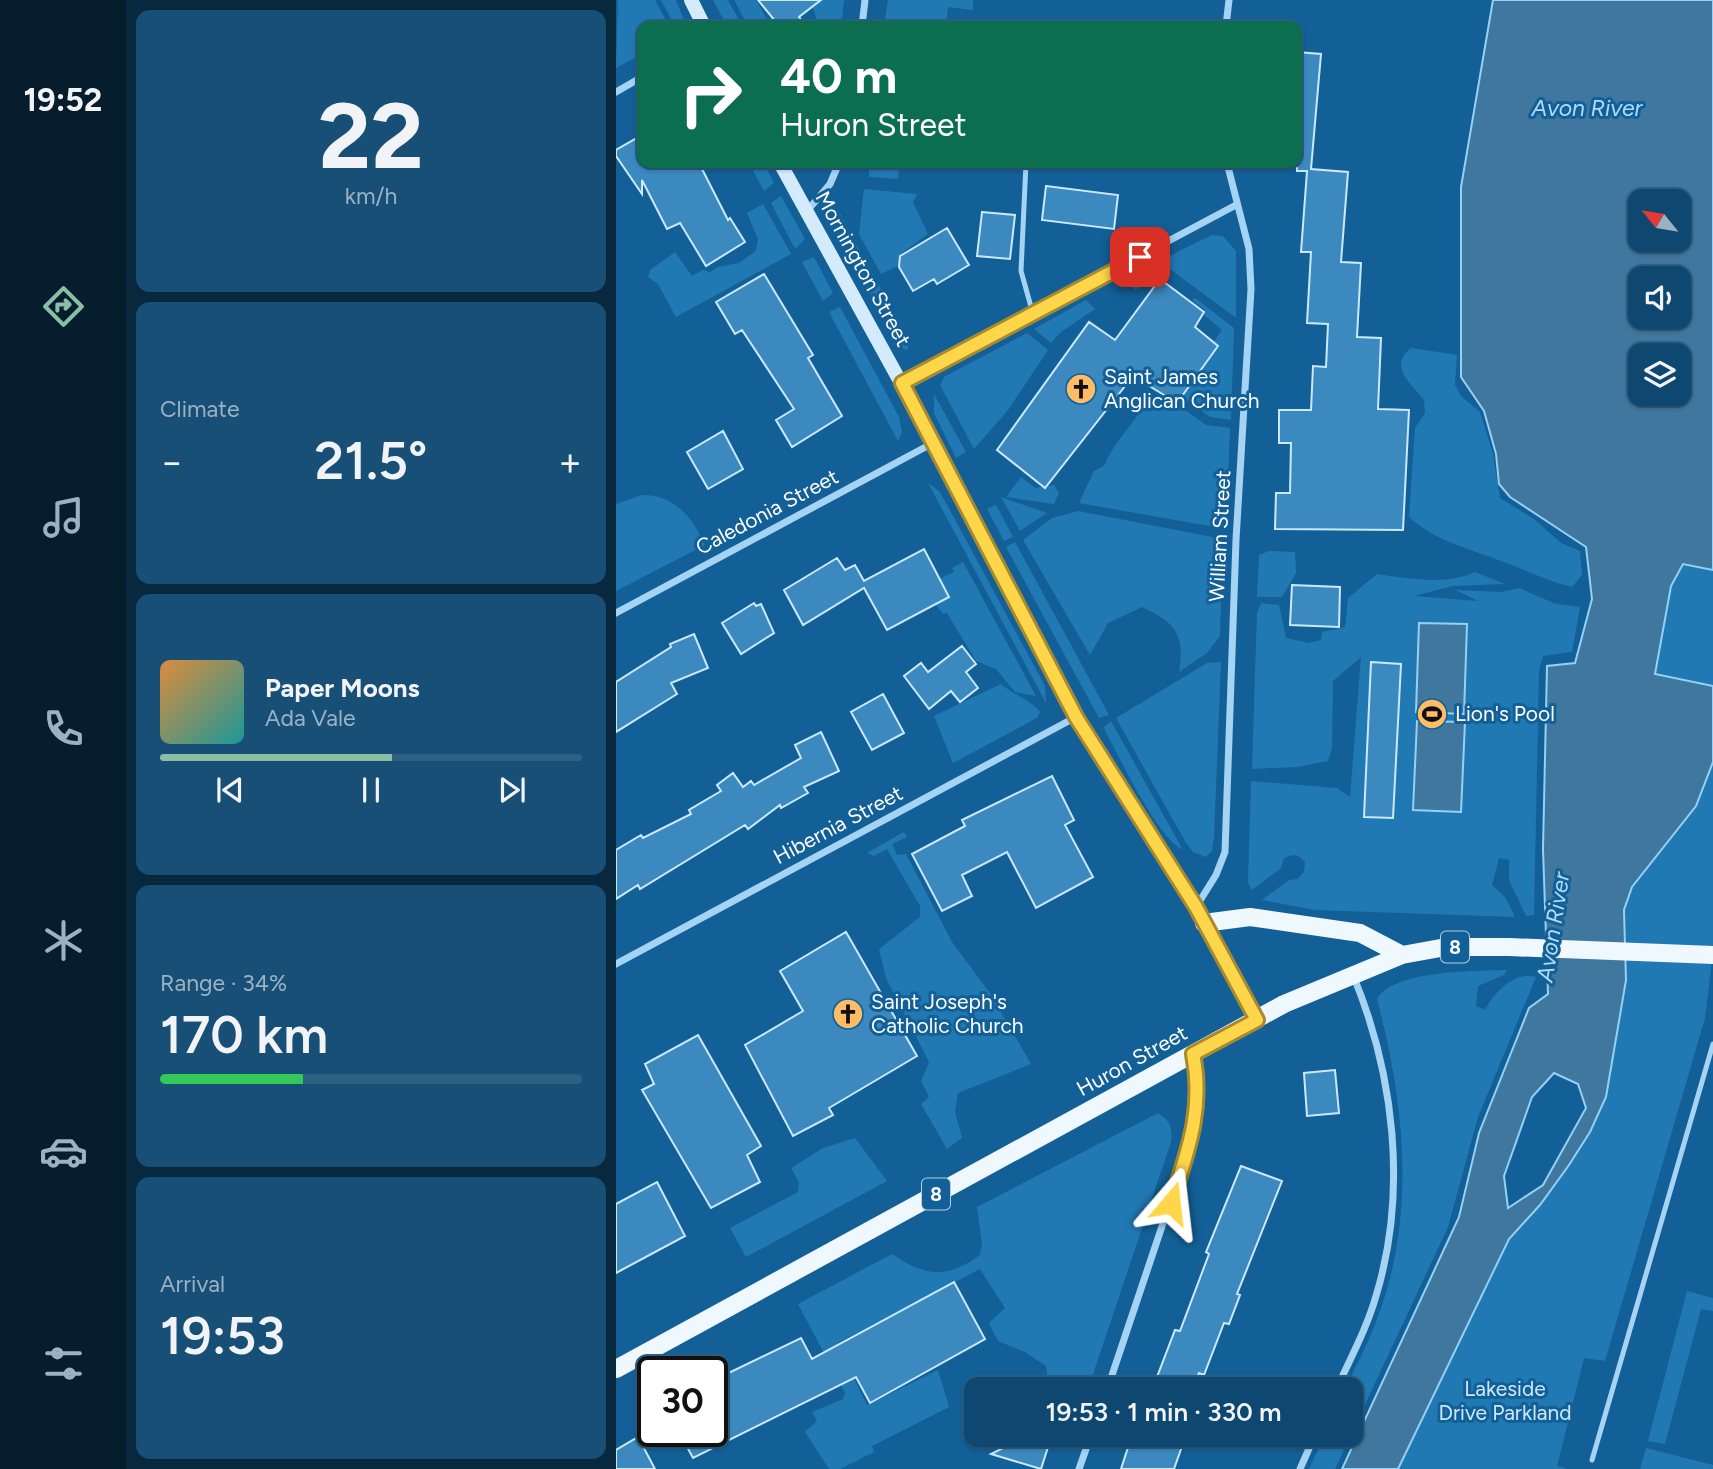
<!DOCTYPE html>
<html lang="en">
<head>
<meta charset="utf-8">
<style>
	:root { --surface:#0e4871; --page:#174f76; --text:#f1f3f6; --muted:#9bb2c3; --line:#2e6084; --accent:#8abfa5 }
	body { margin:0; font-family:Figtree,sans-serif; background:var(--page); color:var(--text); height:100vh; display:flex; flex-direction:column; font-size:26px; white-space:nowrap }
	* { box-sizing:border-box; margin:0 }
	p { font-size:23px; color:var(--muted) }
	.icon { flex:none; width:38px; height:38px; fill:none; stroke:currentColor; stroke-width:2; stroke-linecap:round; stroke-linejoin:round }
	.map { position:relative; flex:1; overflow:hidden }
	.drawer { display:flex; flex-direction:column; gap:10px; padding:10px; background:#08283e; width:490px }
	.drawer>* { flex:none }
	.banner { position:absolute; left:21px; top:21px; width:665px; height:147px; border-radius:14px; box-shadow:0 2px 5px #0004,0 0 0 2px var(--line); background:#0b6e4f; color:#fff; overflow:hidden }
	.needle { width:46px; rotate:300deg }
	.tools { position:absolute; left:1012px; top:189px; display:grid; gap:14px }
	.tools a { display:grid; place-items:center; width:63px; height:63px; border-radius:14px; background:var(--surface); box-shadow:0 2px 5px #0004,0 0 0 2px var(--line); font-size:35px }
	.speed { position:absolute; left:21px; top:1356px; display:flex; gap:14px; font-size:35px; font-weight:700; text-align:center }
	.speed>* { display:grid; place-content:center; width:91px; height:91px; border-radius:50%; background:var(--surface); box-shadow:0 2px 5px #0004,0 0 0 2px var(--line); line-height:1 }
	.speed .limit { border:4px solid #111; border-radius:10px; background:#fff; color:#111 }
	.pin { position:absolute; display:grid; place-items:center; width:60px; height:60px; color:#fff; margin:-30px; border-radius:14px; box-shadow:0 4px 10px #0006 }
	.me { position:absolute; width:77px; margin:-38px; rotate:17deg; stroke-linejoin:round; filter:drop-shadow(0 0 5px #0008) }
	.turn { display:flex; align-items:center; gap:24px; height:147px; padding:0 28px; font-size:32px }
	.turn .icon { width:91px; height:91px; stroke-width:2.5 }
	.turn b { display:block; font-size:49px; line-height:60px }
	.big { font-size:52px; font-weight:600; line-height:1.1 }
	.drawer .card { flex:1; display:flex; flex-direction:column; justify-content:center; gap:10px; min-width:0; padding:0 24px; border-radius:14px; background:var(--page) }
	.drawer .dial { align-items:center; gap:0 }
	.dial b { font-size:91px; line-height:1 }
	.song { display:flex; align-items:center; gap:21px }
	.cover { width:84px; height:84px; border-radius:10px; background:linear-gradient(135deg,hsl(30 70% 55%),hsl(180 70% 35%)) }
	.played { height:7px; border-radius:4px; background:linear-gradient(90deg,var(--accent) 55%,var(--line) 55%) }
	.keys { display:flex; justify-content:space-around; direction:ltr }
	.heat { display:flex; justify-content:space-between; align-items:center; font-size:38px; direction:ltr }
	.charge { height:10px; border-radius:5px; background:linear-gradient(90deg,#34c759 34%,var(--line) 0) }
	.trip { position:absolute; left:348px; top:1377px; width:399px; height:70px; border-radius:14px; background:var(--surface); box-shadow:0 2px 5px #0004,0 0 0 2px var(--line); font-weight:600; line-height:70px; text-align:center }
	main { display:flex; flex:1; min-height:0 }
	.menu { display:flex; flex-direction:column; width:126px; justify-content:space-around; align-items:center; background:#061d2d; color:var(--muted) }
	.menu .icon { width:49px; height:49px }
	.menu .on { color:var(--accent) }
	.menu b { font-size:32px; color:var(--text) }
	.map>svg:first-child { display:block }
</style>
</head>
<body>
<main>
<nav class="menu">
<b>19:52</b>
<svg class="icon on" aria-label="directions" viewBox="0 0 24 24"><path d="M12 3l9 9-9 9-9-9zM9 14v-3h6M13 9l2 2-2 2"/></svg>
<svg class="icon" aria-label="music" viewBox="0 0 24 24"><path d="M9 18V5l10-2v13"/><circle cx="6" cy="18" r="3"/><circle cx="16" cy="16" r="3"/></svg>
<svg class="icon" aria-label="phone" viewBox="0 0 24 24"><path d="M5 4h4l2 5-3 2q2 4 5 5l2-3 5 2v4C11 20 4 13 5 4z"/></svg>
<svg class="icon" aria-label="climate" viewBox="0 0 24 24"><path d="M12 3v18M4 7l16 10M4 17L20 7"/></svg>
<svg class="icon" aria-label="car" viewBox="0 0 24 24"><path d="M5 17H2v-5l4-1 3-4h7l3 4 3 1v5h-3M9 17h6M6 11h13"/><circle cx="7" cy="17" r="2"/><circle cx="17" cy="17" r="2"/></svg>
<svg class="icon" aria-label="filters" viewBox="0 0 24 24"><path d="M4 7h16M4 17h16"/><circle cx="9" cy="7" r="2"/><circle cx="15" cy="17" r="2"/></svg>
</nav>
<section class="drawer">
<div class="card dial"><b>22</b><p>km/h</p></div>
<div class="card"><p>Climate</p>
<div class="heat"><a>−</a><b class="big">21.5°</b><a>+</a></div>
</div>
<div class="card">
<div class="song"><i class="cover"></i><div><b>Paper Moons</b><p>Ada Vale</p></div></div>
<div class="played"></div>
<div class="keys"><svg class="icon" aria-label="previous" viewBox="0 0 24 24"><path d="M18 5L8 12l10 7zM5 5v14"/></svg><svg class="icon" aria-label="pause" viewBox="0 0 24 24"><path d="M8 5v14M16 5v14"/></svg><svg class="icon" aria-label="next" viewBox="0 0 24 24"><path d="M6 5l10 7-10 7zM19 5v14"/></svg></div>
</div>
<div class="card"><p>Range · 34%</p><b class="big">170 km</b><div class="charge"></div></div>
<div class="card"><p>Arrival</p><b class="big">19:53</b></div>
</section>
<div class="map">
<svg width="1097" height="1469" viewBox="0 0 1097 1469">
	<rect width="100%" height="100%" fill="#126097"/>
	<path fill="#2179b4" d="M2 0H39L53 26H26V54L0 68Z
		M45 0H60L68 20 67 26H59Z
		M97 0H112L126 26H111Z
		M118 0H140L155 26H132Z
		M194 0H228L225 26H199L202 23Z
		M272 0H357V10L332 7 330 26H268Z
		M133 163H147L158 183 148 191Z
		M253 163 283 164 282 179 253 177Z
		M248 189 301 194 297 202 312 234 283 255 286 264 265 274 243 234Z
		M165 196 189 239 179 249 155 203Z
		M147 204 175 254 60 317 42 284 32 277 34 270 59 252 76 276 87 270 94 272 102 267 123 263 140 251 142 239 131 213Z
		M221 208 294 343 291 350 283 347 223 235Z
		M596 235 607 236 620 251V318L543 261Z
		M198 257 217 293 207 301 186 262Z
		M537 264 549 274 519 290 510 279Z
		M579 298 618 328 615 420 594 417 561 393 606 330 588 315 589 310 576 300Z
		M470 300 479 309 445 332 435 343 418 329Z
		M224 307 283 417 286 432 282 441 213 312Z
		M411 333 432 350 392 410 358 449 324 385 328 377Z
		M795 348 841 355 839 385 845 396 864 412 877 454 884 498 918 519 945 543 964 551 966 575 956 587C931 581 912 571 888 562 855 549 820 542 793 517L799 428 809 413 808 400C795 384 772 366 795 348Z
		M318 394 350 452 340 458 318 413Z
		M535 396 554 406 561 404 590 425 614 428 610 529 463 503 478 471 488 466C499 440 520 421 535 396Z
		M405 477 419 488 438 485 443 493 438 504 390 497Z
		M312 483 324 492 429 686 430 703Z
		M26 495C59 495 76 517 89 545L0 591V504Z
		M385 497 431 513 404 531Z
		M380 505 397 537 388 541 371 509Z
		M462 511 607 539 604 636 591 653 563 672C569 634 560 623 526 607L492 623 474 655 407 540 436 518Z
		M399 542 493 715 483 718 390 547Z
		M653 551 679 552 680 573 666 597H641L643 555Z
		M347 562 420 696 399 692 380 669 360 661 331 613 327 614 320 605 330 595 323 579 338 572 336 568Z
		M1067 564 1097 570V686L1039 675 1055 586Z
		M859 572 889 584 837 586 798 596 862 601 839 590 885 592 903 588 940 604 964 607 956 652 927 656 923 670 918 915 910 916 893 880V860L883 858 876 885 889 897 899 917 699 910 646 900 673 880 682 879 688 872 689 862C682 854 677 854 668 858L665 868 636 890 632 883 635 781 721 788 734 797 745 657 717 681 716 748 712 761 681 767 636 769 641 613 645 603 663 605 670 638 693 643 705 640 706 632 729 627 732 598 761 574C792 578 830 586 859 572Z
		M605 662 598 838 596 851 590 857 577 852 570 843 500 718 591 663Z
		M385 684C396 694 419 703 424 712L421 718 337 763 318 716Z
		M495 721 567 850C542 839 504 758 489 731L488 727Z
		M1097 762V952L1089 1018 989 1361 968 1358 941 1466 951 1469H782L893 1239 924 1205 953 1165 974 1132 990 1097 1010 980 1008 910 1016 887 1080 806Z
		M288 832 291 837 276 844 281 855 290 854 336 942 374 993 415 1064 342 1093 339 1112 346 1138 331 1149 305 1104 313 1097 305 1081 313 1062 270 978 263 949 304 917V906L271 849 258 856 251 853Z
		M891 970 888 975 862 986 860 1006 869 1010C878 993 898 971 920 977L862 1117 832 1227 719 1469H693L709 1435H735V1390L729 1389C741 1364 755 1338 764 1311 800 1211 788 1100 761 999 777 970 860 971 891 970Z
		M542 1113C554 1120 557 1129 555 1142L472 1389H458L432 1382 430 1366 409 1352 382 1341 373 1323 389 1308 364 1269 221 1343 251 1405 322 1370 333 1407 256 1446 258 1452 224 1469H213L189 1432 201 1421 196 1412 227 1399 229 1393 182 1304 276 1254C310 1277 331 1279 364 1255L366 1244 361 1207Z
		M239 1138 271 1181 130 1257 114 1228 182 1192 183 1182 175 1168 207 1148Z
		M1071 1291 1097 1298V1311L1085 1309 1049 1444 1032 1441Z
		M1030 1448 1097 1465V1469H1024Z"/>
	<path fill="#40779e" stroke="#95d0f6" stroke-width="2" fill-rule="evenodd" d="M877 0H1097V570L1067 564 1055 586 1039 674 1097 686V762L1080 806 1016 887 1008 910 1010 980 990 1097 974 1132 953 1165 924 1205 893 1239 782 1469H726L843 1217 863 1133 913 1008 932 994 927 849 931 666 959 663 976 599 970 547 894 497 883 484 880 454 868 411 845 377V187ZM1024 201H1062V240H1024ZM1024 278H1062V317H1024ZM1024 355H1062V394H1024ZM938 1073 962 1084 970 1108 927 1185 892 1208 888 1176 916 1097Z
		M803 623 851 624 848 714 800 712Z
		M801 721 849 722 845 812 797 810Z"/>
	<path fill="#3b89bf" stroke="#cbe9fd" stroke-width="2" d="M142 0H205L183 17 190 26H163Z
		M681 52 705 54 695 169 732 172 725 262 745 263 741 337 765 338 762 409 793 410 787 530 659 529 660 493H674L675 443H663V410H695L697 366 710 367 712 324 691 323 695 252H685L691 171H681Z
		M26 135V163H83L112 220 114 218 129 242 90 266 64 223 51 229 26 180V194L0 156V150Z
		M430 186 502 195 498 229 426 220Z
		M366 212 399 215 394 259 361 256Z
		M331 228 353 265 321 284 318 279 297 291 283 267 284 256Z
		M148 274 197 355 192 358 226 416 176 447 160 420 178 409 126 330 119 334 100 302Z
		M544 279 588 312 579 327 602 346 561 403 517 376 429 488 381 450 473 322 499 340Z
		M107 431 127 469 92 489 71 452Z
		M308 549 333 597 271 630 248 588 187 625 168 590 221 558 229 570 239 565 248 581Z
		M676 585 724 587 723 627 674 625Z
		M138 603 140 606 145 604 158 633 125 654 106 623Z
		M78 634 92 668 55 683 61 694 0 732V682L55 647 54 644Z
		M346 646 360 664 350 672 362 688 344 702 335 691 313 709 288 676 305 663 312 672Z
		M755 662 785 664 777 818 748 817Z
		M267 694 288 733 256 750 235 712Z
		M205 732 223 771 188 787 192 793 165 808 164 805 132 829 129 825 24 889 22 885 0 899V850L25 835 27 838 75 814 73 810 105 791 101 785 117 773 127 787 135 781 138 785 185 758 179 745Z
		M436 776 458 820 449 825 477 877 420 908 391 852 346 875 356 896 326 911 296 854 349 826 346 820Z
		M230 932 301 1056 213 1108 217 1115 177 1136 129 1045 187 1011 164 971Z
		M82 1035 145 1146 131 1155 144 1182 95 1208 26 1090 38 1084 29 1064Z
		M719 1070 723 1113 691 1116 688 1073Z
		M625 1166 666 1181 621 1294 624 1295 613 1324 608 1323 588 1375 583 1373 576 1390H536L559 1330 564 1331 593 1254 590 1252Z
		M41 1182 69 1236 0 1273V1204Z
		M338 1282 369 1339 254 1403 240 1377 77 1458 63 1432H96V1381L185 1338 196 1359Z
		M396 1435 433 1444 425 1469 375 1454 393 1445Z
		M516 1435H570L558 1469H505Z
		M22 1437 39 1469H0V1450Z"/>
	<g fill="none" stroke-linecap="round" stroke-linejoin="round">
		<path stroke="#a4d3f3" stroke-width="5" d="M410 163 405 271 417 314
			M976 1460 1097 1044"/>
		<path stroke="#a4d3f3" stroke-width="7" d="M246 26 249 0
			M610 26 613 0
			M0 92 26 77
			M191 211 214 184 223 163
			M286 383 620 205
			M0 613 317 443
			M580 907 600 875 609 852 620 540 635 289 633 249 611 163
			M0 964 460 717
			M491 1390 578 1131 583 1084 577 1055
			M720 1390C734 1359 751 1328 760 1296 792 1191 778 1074 737 975
			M463 1469 475 1435
			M684 1469 699 1435"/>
		<path stroke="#d3ebfd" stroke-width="14" d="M75 0 88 26
			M164 163 318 443 460 717 580 907 641 1019"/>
		<path stroke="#f0f8ff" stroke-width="18" d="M588 923 634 917 744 933 786 955
			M0 1369 668 1004 786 955 830 947H893L1097 955"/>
	</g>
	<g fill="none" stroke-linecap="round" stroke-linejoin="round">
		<g stroke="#a68a30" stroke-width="18">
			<path id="route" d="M524 257 286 383 460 717 580 907 641 1020 577 1054C588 1109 572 1151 555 1203"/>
		</g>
		<use href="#route" stroke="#ffd54a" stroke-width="12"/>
	</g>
	<defs>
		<g id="church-disc" transform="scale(1.575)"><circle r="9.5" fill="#ffbc66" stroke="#126097"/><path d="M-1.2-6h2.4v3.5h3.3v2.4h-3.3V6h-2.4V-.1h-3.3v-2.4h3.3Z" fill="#111"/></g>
		<g id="stadium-disc" transform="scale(1.575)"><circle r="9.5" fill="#ffbc66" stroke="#126097"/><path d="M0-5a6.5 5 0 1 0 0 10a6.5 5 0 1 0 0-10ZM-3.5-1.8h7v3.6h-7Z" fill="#111"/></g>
	</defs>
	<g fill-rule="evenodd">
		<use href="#church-disc" x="465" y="389"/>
		<use href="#stadium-disc" x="816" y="714"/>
		<use href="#church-disc" x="232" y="1014"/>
	</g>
	<g text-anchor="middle" stroke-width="6" stroke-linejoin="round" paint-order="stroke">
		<g fill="#126097" stroke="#b8cfe0" stroke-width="2">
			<rect x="825" y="931.5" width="28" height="31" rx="5"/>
			<rect x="306" y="1178.5" width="28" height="31" rx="5"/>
		</g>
		<g font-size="19" font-weight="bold" fill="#fff">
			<text x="839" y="954">8</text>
			<text x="320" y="1201">8</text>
		</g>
		<g font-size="21" fill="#fff" stroke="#126097">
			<text transform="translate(247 269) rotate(61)" y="7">Mornington Street</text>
			<text transform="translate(151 512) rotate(-28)" y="7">Caledonia Street</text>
			<text transform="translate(604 536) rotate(-87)" y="7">William Street</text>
			<text transform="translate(222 825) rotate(-28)" y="7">Hibernia Street</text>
			<text transform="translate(516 1061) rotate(-29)" y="7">Huron Street</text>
		</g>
		<g font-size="21" fill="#fff" stroke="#126097" text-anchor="start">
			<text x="488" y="384">Saint James<tspan x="488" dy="24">Anglican Church</tspan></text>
			<text x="839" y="721">Lion's Pool</text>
			<text x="255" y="1009">Saint Joseph's<tspan x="255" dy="24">Catholic Church</tspan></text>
		</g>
		<g font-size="21" fill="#cbe9fd" stroke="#126097">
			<text x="889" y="1396">Lakeside<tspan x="889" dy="24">Drive Parkland</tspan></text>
		</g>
		<g font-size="23" font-style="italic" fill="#b0dcfa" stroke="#126097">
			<text x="971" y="116">Avon River</text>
			<text transform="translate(937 927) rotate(-81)" y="8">Avon River</text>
		</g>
	</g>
</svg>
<div class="tools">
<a><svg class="needle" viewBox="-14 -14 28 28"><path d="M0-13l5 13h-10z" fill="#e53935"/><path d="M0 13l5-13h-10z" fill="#9bb2c3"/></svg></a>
<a><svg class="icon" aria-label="sound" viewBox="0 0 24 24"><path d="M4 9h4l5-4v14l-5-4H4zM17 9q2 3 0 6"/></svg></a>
<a><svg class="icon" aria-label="layers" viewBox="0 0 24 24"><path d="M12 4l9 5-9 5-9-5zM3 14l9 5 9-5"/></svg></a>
</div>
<div class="speed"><div class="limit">30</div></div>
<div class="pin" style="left:524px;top:257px;background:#d93025"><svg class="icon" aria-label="arrive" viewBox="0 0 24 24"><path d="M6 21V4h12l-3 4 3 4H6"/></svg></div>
<svg class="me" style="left:555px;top:1203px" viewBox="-20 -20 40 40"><path d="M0-17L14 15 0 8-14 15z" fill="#ffd54a" stroke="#fff" stroke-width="4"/></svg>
<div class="trip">19:53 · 1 min · 330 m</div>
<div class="banner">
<div class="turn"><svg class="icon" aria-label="right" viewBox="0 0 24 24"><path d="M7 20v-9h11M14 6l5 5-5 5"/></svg><div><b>40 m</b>Huron Street</div></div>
</div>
</div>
</main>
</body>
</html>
